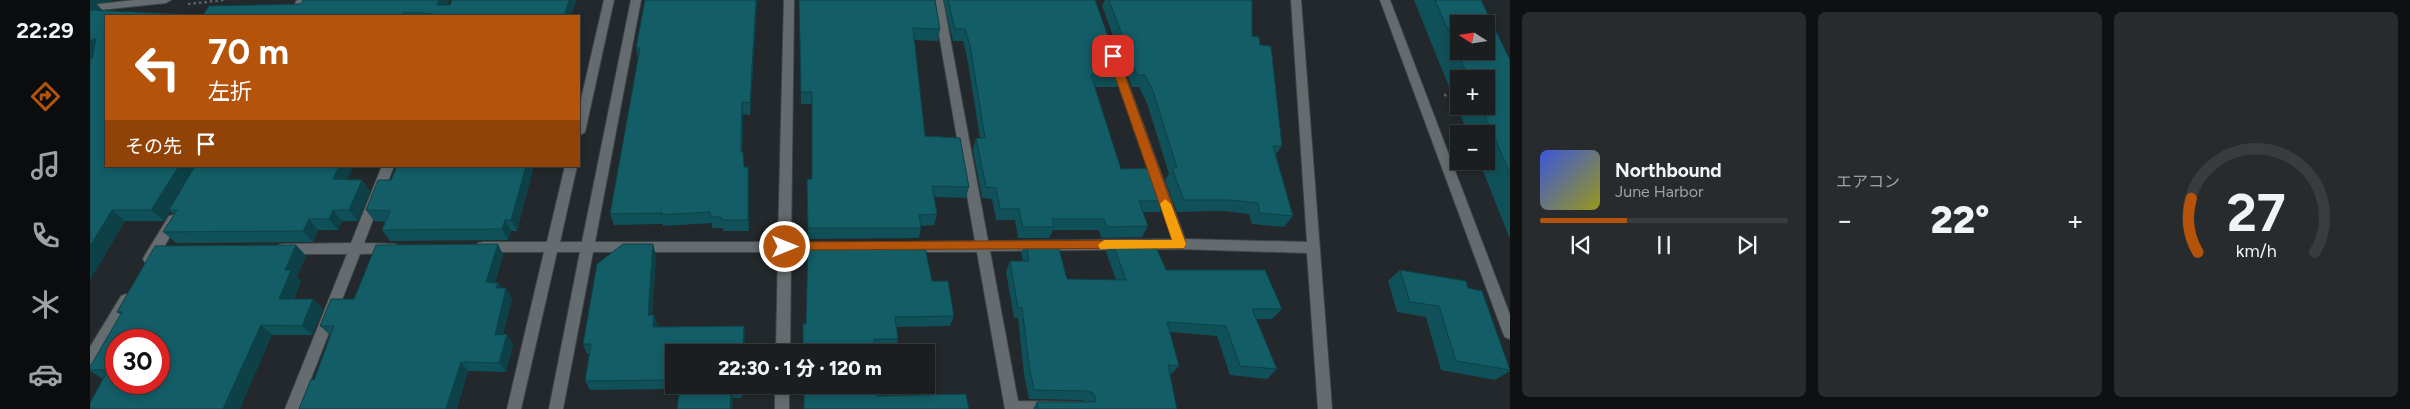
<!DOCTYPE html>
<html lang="ja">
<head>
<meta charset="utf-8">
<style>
	:root { --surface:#1a1e20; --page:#272b2d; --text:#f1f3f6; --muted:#9fa2a5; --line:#383c3e; --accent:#b45309 }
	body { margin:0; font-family:Figtree,"Noto Sans JP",sans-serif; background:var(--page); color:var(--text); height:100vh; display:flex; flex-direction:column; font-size:19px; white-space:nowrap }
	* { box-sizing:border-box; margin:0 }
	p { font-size:16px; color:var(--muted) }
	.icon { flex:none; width:28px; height:28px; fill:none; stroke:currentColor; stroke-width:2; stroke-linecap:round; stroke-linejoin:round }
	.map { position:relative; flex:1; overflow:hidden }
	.details { display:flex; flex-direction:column; gap:12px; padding:12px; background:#0e1012; width:900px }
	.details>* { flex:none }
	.top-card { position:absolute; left:15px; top:15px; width:475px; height:152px; border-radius:0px; box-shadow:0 2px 8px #0003,0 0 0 1px var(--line); background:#b45309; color:#fff; overflow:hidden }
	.needle { width:32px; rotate:282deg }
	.buttons { position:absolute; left:1360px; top:15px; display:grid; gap:10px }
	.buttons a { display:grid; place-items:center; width:45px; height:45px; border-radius:0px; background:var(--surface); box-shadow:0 2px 8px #0003,0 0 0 1px var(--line); font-size:25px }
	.speed { position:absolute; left:15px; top:329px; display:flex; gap:10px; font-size:25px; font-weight:700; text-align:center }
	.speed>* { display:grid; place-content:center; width:65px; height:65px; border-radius:50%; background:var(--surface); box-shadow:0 2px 8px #0003,0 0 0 1px var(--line); line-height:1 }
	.speed .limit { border:8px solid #d22; background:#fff; color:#111 }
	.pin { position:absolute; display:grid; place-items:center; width:42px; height:42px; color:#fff; margin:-21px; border-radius:10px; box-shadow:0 2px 8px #0006 }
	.me { position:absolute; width:55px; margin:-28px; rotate:90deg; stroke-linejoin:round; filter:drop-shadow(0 0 4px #0008) }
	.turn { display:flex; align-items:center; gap:18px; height:105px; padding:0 20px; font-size:22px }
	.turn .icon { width:65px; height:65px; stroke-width:2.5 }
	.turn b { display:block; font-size:35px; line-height:42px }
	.then { display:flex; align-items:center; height:48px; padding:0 20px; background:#0003; gap:10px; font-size:19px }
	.big { font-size:38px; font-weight:800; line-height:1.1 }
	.details .card { flex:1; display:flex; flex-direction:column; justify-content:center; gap:8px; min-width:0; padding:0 18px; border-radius:8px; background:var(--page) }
	.details .dial { align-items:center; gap:0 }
	.dial svg { height:130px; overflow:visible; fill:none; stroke:var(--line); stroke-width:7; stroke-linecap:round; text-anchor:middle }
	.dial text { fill:var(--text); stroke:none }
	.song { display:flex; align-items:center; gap:15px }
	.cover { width:60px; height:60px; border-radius:8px; background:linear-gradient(135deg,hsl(230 70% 55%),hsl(60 70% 35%)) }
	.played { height:5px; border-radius:2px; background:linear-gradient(90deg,var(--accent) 35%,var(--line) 35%) }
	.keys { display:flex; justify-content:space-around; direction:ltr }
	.heat { display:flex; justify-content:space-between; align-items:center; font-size:28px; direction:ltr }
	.details .tiles { flex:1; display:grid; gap:12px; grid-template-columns:repeat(3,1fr) }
	.trip { position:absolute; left:575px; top:344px; width:270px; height:50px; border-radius:0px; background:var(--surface); box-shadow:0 2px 8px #0003,0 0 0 1px var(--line); font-weight:800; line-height:50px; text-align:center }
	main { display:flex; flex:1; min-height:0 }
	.tab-bar { display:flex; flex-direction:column; width:90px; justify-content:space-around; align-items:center; background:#0a0c0d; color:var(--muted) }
	.tab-bar .icon { width:35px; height:35px }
	.tab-bar .selected { color:var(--accent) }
	.tab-bar b { font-size:22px; color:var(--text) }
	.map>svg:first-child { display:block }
</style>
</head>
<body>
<main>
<nav class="tab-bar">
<b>22:29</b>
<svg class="icon selected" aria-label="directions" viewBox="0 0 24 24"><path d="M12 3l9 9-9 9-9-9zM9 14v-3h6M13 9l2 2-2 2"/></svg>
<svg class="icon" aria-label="music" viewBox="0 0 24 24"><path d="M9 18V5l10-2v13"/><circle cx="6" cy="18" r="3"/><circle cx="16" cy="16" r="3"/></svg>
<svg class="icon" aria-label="phone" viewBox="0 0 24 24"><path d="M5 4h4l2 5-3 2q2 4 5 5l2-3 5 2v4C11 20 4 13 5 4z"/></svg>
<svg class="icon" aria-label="climate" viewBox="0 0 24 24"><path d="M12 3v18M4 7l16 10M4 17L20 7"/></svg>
<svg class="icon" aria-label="car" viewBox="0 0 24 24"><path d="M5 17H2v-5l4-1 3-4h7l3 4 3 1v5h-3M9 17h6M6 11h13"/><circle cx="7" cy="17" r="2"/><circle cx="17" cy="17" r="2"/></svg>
</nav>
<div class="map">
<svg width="1420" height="409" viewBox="0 0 1420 409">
	<rect width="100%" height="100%" fill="#22282b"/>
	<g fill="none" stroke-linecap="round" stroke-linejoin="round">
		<g stroke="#3f4547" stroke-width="2">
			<path id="minor" d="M45 0H81L76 3 0 11V5Z
				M207 0H217L208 16H198Z
				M514 0H524L495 132 489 136V108Z
				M541 0H551L505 242H688L694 0H704L701 242H733L738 243 740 247 738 251 733 252H701L700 352H686L688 252H503L473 409H459L490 252H467L431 409H417L454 252H393L388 251 386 247 388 243 393 242H457L475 166H487L470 242H492Z
				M843 0H853L898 241 1082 239 1020 61 1025 57 1030 61 1095 239 1217 242 1201 0H1211L1242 409H1228L1217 253 1090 249 900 251 928 401 991 402 996 404 998 409H915L887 252H818L813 251 811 247 813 243 818 242 885 241Z
				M1290 0H1300L1420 315V339L1415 337 1413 333Z
				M292 166H304L274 243 306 244 308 248 306 252 301 253 270 254 209 409H195L257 254H193L188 253 186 249 188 245 193 244 261 243Z
				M83 215 87 216 89 220 87 224 65 263 60 265 55 263 53 259 55 255 79 216Z
				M36 294 41 296 43 300 41 304 5 365 0 367V347L31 296Z
				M685 385H699V409H685Z"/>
		</g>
		<path stroke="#5d6265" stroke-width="2.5" stroke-dasharray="2.5 3" stroke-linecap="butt" d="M98 4 134 0
			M1354 95 1369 97"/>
		<use href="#minor" fill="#656c70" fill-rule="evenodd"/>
	</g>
	<path fill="#105058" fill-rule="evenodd" d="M0 0H22L21 1 6 3 13 11 113 15 211 4 213 0H359L357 5H360L362 0H486L481 16H16V166H263L257 180 280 191 268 221H252L248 230H228L223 242 86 243 73 232 84 214 80 211 74 221H35L0 280Z
		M667 0 660 115 653 114 652 152 654 167H658L659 179V231H633V228H622V223L573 226V224L524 225 520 214 548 58 546 48Z
		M709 0 850 29 848 41 824 40 835 136 879 187 876 198 844 197 847 214 844 225 831 226V228L829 238 718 239 717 179H722V104H711Z
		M853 0H1005L1032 75 1027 87H1005L1031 169 1077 201 1070 212H1053L1058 226 1052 237 1011 238 1009 230H963L959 238H928L925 220H906L902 199 892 198 883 150 886 138H890L877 57 873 41H863Z
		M1015 0H1162V36L1192 146 1186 154 1203 216 1194 227 1162 224 1159 214 1133 211 1087 212 1075 180 1079 174 1057 103 1049 87H1042L1012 6Z
		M1324 0H1391L1420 60V239L1389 161H1396V134H1378ZM1369 79H1396V106H1369Z
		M307 166H444L427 231H421L418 240 300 241 292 230 295 222 284 221 276 210 301 180Z
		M1022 241 1076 270 1192 309 1182 319H1166L1187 369 1177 379 1140 375 1127 336 1080 332 1089 366 1080 375 1087 409H943L947 402H996L991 400 939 399 934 374 928 318H924L916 272 920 261H933L931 253 936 242 977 279 1026 280 1016 252Z
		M408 244 413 255 405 283H408L411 288H416L422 299 413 334 423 344 416 372 378 371 367 409H209L224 380 240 335 230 326 264 299Z
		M206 245 216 256 207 276 211 281 204 299H223L233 309 222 335H182L13 379 0 371V367L31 315 27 312Z
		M566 255 562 315H564L567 325V327L655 336 584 352V385H653L652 398H643L642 409H587L589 393 588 389 500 390 495 381 499 353 497 354 493 344Z
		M1310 270 1378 288 1420 371 1405 380 1351 370 1336 317 1307 312 1298 281Z
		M842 281 864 316 860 326 807 327 808 339 806 349 784 348 716 324Z"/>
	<path fill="#0d4147" d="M0 0H22L21 1 6 3 13 12 0 16Z
		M349 0H359L353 16 347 5Z
		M479 0H486L481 16H474Z
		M666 0H667L660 115V103Z
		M6 38 0 74V41Z
		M652 102 653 114 652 163 651 151Z
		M89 166H108L79 210 80 211 74 221 61 210Z
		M249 166H263L252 191 243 179Z
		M436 166H444L427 231 421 220Z
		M658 167 659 179V231L658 220Z
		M272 180 280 191 268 221 259 210Z
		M22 210 35 221 0 280V246Z
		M243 210 252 221 248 230 239 219Z
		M219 219 228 230 223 242 213 231Z
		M415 220 421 231 418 240 412 229Z
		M408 244 413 255 402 292 396 282Z
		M563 244 566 255 561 325 558 315Z
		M206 245 216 256 207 276 211 281 199 309 189 299 195 270Z
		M408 283 414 293 406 288Z
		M416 288 422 299 411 344 405 335Z
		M223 299 233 309 222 335 212 326Z
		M564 315 567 325 566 337 563 327Z
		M171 325 182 335 150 409H133Z
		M654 326 655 336V352H653Z
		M417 334 423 344 416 372 409 363Z
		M371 362 378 371 367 409H356Z
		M651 385H653L652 398 651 389Z
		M641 389 643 398 642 409H640Z"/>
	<path fill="#135d66" stroke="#0d4147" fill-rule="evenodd" d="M213 0H349L347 5H360L362 0H479L474 16H357L334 13H313L312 16H16V166H89L61 210H22L0 246V61L3 57 6 38 0 41V10L113 15 119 6 211 4Z
		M555 0H666L660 103 652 102 651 151 653 152 654 167H658V220H632L631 217H621L620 212 570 215 573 213 520 214 550 48H546Z
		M709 0H845L850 29 823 28 835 136 870 138 879 187 842 186 847 214 829 215 831 228H718L717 179H722V92H711Z
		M858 0H1005L1032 75H1001L1031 169 1066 168 1077 201H1049L1058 226 1017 227 1014 219H962L964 227H933L929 209H910L906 188 896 187 886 138H895L880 45 875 29H865Z
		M1019 0H1162V36L1169 37 1170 45 1181 46 1192 146H1183L1203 216 1170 213 1168 203 1141 200H1094L1082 168H1087L1063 91 1055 75H1047Z
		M1345 0H1391L1420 60V174L1391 106H1396V79H1379ZM1369 24H1396V51H1369Z
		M105 166H249L243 179 272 180 259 210H243L239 219H219L213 231 73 232 87 210H79Z
		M307 166H436L421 220H415L412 229 292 230 300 211 276 210 288 180H301Z
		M1063 240 1076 270H1175L1192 309H1162L1187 369 1150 366 1136 326 1077 322 1089 366 1078 365 1087 409H948L947 402H1005L1006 399 1003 393 997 391 944 390 939 365 932 308H928L920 261H939L936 242 967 241 977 279 1036 280 1022 241Z
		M834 242 842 281H858L864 316 805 317 808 339H784L785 352H713V324H716L718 243Z
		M408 244 396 282 408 283 406 288H416L405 335 417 334 409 363 371 362 356 409H209L221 379 224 380 244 326H230L241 299H264L286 245Z
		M533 244H563L558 315H564L563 327 654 326 653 352H584V380L495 381 501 344H493L507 264Z
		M206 245 195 270H201L189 299H223L212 326 171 325 133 409H0V403L18 370H0V367L32 312H27L65 246ZM26 340H69V382H26Z
		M1310 270 1376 281 1378 288 1392 291 1420 370 1366 361 1349 306 1320 302Z
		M588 385H651V389H641L640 409H587L590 388H588Z
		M714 385H786L787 396 876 394 879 409H714Z"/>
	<path fill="#b45309" stroke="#753606" d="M1023 53 1028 56 1096 244 1094 248 691 250 689 247 695 242 1082 240 1018 56Z"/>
	<path fill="#f59e0b" d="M1075 199 1081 204 1096 244 1094 248 1010 249 1008 245 1014 240H1082L1070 204Z"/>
</svg>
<div class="buttons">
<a><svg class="needle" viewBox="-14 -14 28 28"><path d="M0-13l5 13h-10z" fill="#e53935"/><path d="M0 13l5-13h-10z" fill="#9fa2a5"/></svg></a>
<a>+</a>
<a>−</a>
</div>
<div class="speed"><div class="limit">30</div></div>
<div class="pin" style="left:1023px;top:56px;background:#d93025"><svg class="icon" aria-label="arrive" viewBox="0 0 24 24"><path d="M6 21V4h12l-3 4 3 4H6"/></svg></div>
<svg class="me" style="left:695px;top:247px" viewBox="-20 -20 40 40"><circle r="17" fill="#b45309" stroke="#fff" stroke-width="3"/><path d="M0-11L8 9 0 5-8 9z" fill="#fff"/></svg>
<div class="trip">22:30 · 1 分 · 120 m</div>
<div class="top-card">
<div class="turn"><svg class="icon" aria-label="left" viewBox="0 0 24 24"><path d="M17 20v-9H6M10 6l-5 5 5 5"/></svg><div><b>70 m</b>左折</div></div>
<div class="then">その先<svg class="icon" aria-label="arrive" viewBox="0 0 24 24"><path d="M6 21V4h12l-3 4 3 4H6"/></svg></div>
</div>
</div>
<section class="details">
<div class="tiles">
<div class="card">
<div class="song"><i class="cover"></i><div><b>Northbound</b><p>June Harbor</p></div></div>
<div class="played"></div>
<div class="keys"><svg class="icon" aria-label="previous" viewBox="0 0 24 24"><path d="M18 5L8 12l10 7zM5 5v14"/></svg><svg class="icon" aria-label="pause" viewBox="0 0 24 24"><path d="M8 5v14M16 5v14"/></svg><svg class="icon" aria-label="next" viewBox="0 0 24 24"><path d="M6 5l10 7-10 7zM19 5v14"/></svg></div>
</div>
<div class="card"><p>エアコン</p>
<div class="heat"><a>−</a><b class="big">22°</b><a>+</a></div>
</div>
<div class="card dial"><svg viewBox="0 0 100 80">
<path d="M14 69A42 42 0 1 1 86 69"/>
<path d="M14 69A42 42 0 0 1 10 36" stroke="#b45309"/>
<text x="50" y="56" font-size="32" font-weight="700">27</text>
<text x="50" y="72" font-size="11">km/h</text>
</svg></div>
</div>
</section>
</main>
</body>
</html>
